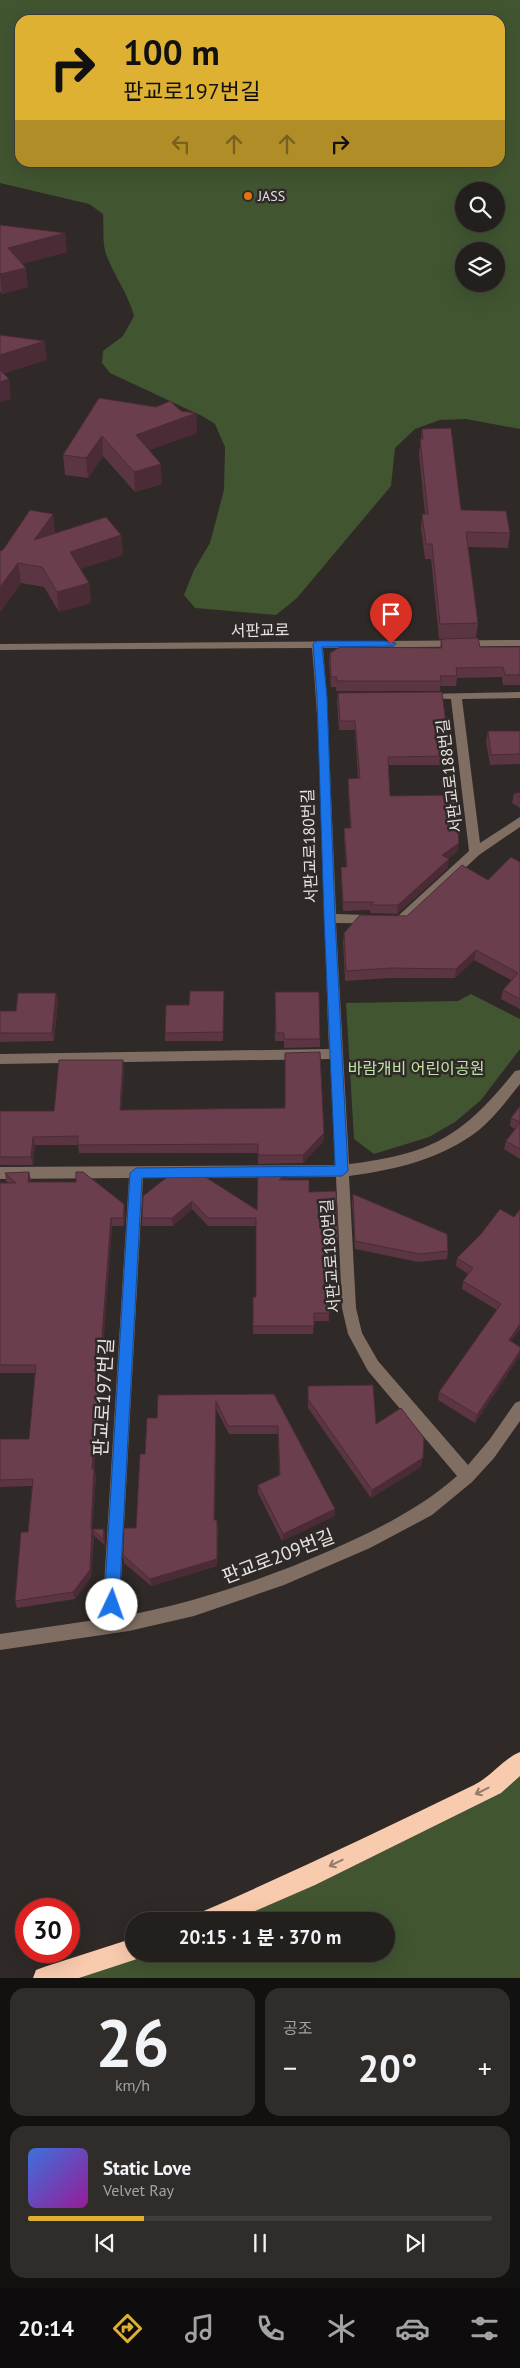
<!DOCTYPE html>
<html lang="ko">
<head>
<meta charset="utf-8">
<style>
	:root { --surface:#231f1d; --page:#2f2c2a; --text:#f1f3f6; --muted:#a3a2a4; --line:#403d3b; --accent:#deb133 }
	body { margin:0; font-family:"PT Sans","Noto Sans KR",sans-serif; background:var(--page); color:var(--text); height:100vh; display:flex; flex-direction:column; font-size:19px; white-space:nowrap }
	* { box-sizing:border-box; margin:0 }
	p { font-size:16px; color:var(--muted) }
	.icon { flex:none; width:28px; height:28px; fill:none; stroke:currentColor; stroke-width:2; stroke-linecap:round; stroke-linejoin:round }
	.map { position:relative; height:1978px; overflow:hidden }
	.details { display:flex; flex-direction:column; gap:10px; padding:10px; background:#131110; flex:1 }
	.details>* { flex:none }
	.banner { position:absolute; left:15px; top:15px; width:490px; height:152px; border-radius:15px; box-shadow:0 5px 20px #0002,0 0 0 1px var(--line); background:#deb133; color:#111; overflow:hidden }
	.controls { position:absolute; left:455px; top:182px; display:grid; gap:10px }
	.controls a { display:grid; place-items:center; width:50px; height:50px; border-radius:50%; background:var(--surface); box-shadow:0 5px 20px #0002,0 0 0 1px var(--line); font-size:25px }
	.speed { position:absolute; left:15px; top:1898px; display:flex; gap:10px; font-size:25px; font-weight:700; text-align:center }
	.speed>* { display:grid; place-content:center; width:65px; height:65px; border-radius:50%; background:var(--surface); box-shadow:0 5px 20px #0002,0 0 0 1px var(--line); line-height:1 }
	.speed .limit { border:8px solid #d22; background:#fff; color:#111 }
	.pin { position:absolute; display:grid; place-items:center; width:42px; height:42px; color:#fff; margin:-51px -21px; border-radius:50% 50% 50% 0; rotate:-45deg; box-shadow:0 0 5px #0007 }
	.pin .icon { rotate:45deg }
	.me { position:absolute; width:55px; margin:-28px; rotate:3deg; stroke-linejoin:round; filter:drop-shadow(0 0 4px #0008) }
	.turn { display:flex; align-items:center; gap:18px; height:105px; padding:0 25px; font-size:22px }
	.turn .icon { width:65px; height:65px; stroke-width:2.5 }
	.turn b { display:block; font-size:35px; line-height:42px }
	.lanes { display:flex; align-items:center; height:48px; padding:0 25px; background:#0003; justify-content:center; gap:25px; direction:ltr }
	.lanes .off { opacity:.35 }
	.big { font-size:38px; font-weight:700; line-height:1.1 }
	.details .card { flex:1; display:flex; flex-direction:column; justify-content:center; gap:8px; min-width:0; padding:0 18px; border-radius:15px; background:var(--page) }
	.details .dial { align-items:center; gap:0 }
	.dial b { font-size:65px; line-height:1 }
	.song { display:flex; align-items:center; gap:15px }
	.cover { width:60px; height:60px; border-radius:8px; background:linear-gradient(135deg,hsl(220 70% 55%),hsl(300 70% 35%)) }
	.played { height:5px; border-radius:2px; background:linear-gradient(90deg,var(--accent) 25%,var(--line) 25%) }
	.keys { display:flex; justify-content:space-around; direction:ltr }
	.heat { display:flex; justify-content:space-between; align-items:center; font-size:28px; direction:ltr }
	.details .tiles { flex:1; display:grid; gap:10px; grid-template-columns:1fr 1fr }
	.card:last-child { grid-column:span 2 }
	.trip { position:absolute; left:125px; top:1912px; width:270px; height:50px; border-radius:25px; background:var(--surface); box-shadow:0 5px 20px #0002,0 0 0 1px var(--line); font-weight:700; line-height:50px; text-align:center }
	.tab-bar { display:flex; height:80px; justify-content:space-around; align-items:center; background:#0e0c0c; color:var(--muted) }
	.tab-bar .icon { width:35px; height:35px }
	.tab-bar .selected { color:var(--accent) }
	.tab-bar b { font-size:22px; color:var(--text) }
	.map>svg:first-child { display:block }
</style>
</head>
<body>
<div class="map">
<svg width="520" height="1978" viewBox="0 0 520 1978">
	<rect width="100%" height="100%" fill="#2f2927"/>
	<path fill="#415531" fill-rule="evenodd" d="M0 0H520V429L466 419 440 420 415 429 395 448 391 486 297 598 276 615 195 608 184 595 194 570 210 543 224 490 225 447 215 424 202 416 110 373 102 363 103 351 123 336 134 316C128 293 114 276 106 254 102 242 104 227 103 214L89 204 0 183ZM20 20H500V162H20ZM464 191H496V224H464ZM464 251H496V284H464Z
		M471 994 520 1019V1049L481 1100 455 1122 429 1137 374 1154 354 1139 346 1003 458 1001Z
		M520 1762V1978H44L134 1954H386V1921H204L494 1786Z"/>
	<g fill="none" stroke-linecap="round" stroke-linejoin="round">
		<path fill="#806e62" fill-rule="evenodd" d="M520 640V646L323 648 327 697 336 914 398 916 469 851 451 699 424 698 423 696 424 694 520 692V698L462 699 480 843 520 817V827L479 855 405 924 336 923 349 1164C432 1154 463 1136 515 1071L520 1070V1084C507 1100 495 1117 479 1130 442 1159 395 1170 349 1176L356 1308 362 1333 378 1361 468 1465 490 1439 515 1403 520 1401V1421L494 1458 472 1482 432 1515 370 1548 284 1585 194 1616 129 1631 0 1650V1634L102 1619 129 1178 0 1179V1167L335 1165 330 1059 0 1064V1054L329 1049C323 915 324 782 312 648L0 650V644ZM336 1177 342 1308 348 1334 368 1371 457 1476C420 1509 374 1531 329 1551 262 1580 191 1604 119 1617L143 1178Z"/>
		<path fill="#f9cbae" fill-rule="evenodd" d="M520 1752V1776L501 1793 315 1885 232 1921H196L199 1913C292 1873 383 1829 474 1785 492 1776 503 1759 520 1752Z
			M134 1938V1954H143L142 1957 134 1960 79 1978H33L36 1970 44 1967Z"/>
	</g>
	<path fill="#5b3542" d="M0 225 65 233 67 252 22 264 28 287 2 294 0 291Z
		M99 398 196 413 197 433 149 450 162 484 135 492 103 456 88 478 65 475 63 455Z
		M422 429 461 510 510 533 508 548 468 547 478 623 476 638 480 647H520V685H503L502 677 457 678 456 686H440V691H336V687H331L329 663 330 653 440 648 441 639H439L431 559H425L421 529 422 514H425L419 454Z
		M53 514 55 533 121 535 123 555 80 569 89 583 91 603 59 612 44 587 21 583 0 612V551L3 550Z
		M338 693 450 756 449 765H388L390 796 458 851 448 859V868L397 914 370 913V910L343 911 341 876V867H346L344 837V828H350L348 787V779L358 778 355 730H339L337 702Z
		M488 731H520V764L490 765 486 741Z
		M514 793H520V808L512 803Z
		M520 862V1009L501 999 503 990 511 980 474 960 455 978H390L345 981 343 943 344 933 407 916 488 880Z
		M224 991 223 1041H165V1033L189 1005Z
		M275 992 320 1039V1047L284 1048V1041H275Z
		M56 993 58 1002 54 1041 0 1042V1011H16Z
		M123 1060 124 1068 121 1110 324 1133 323 1142 303 1163 258 1164V1153H79L78 1145H35L33 1165H0V1111H54Z
		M520 1106V1159L504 1149 506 1141 515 1129 510 1126 511 1118Z
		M175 1171 257 1210 288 1179 287 1180 309 1192 338 1238 337 1246 328 1244 329 1321H314L313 1334H253V1297H256V1226H208L192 1209 173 1226H142V1218Z
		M29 1172 31 1182 124 1204 125 1212 124 1226H112L94 1469 96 1476 92 1529H104L105 1536V1545L94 1536 91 1577 75 1599 17 1608 15 1601 28 1532 32 1486 0 1487V1439H29L35 1373H0V1183H8L6 1181 5 1173Z
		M353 1194 448 1251 447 1259 418 1262 355 1249 352 1202Z
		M520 1209V1329L511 1341 520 1347V1356L475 1423 438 1400 439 1392 497 1310 462 1289 463 1281 468 1274 456 1266 457 1258 514 1217Z
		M308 1386 376 1424 421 1467 371 1498 308 1408Z
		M274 1394 335 1509V1516L282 1541 258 1493V1485L279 1475 278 1434H229L216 1409 215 1520 218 1528 217 1566 151 1586 124 1563 123 1555 136 1528 145 1454 157 1418 158 1395Z"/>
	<path fill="#4a2b36" d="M65 233 67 252 10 267 8 248Z
		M26 268 28 287 2 294 0 274Z
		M45 341 47 360 0 375V355Z
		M9 379 11 399 0 402V382Z
		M196 413 197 433 137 455 136 435Z
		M102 436 103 456 88 478 86 458Z
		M161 464 162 484 135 492 134 472Z
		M53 514 55 534 34 540Z
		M121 535 123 555 72 572 70 552Z
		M18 563 21 583 0 612V587Z
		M89 583 91 603 59 612 57 592Z
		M459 843 458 851 441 864 442 855Z
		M449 859 448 868 397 914 398 905Z
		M476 950 474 960 455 978 456 969Z
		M56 993 58 1002 54 1041 52 1033Z
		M123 1060 124 1068 121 1118 120 1110Z
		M324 1133 323 1142 303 1163V1155Z
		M33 1137 35 1145 33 1165 31 1157Z
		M288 1171V1179L279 1189V1180Z
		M29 1172 31 1181 30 1190 28 1182Z
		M192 1201V1209L173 1226 172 1218Z
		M124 1204 125 1212 124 1226 123 1218Z
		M111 1218 112 1226 94 1476 92 1469Z
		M520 1324V1329L507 1347 509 1340Z
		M520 1351V1356L475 1423 477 1415Z
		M216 1401V1409L215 1528 214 1520Z
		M423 1458 421 1467 371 1498 372 1490Z
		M94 1469 96 1476 92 1536 91 1529Z
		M335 1509V1516L282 1541 283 1534Z
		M217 1520V1566L151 1586 150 1579Z
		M92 1529 94 1536 91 1577 75 1599 73 1592Z
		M104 1529 105 1536V1545L103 1539Z"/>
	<path fill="#6a3e4d" stroke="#4a2b36" d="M0 225 65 233 8 248 26 268 0 274Z
		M0 335 45 341 0 355Z
		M0 370 9 379 0 382Z
		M99 398 156 407 170 401 181 411 196 413 136 435 161 464 134 472 102 436 86 458 63 455Z
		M451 428 461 510 506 511 510 533 466 532 478 623 440 624 432 544H426L422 514H428L420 439H423L422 429Z
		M30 510 53 514 34 540 106 517 121 535 70 552 89 583 57 592 42 567 18 563 0 587V551L3 550Z
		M478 638 480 647H520V675H505L503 667 456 668 457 676H440L441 681H337V677H331L330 653 340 647 442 648 441 639Z
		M442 692 450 756 388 757 390 796 455 795 459 843 442 855 449 859 398 905H371L374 902H343L341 867H347L344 828H351L348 779 360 778 355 721H340L338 693Z
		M488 731H520V754L491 755Z
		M514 793H520V797Z
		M511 857 520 862V999L503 990 518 973 476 950 456 969 391 968 346 971 344 933 360 915 407 916 462 865 488 880Z
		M190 991H224L223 1032 165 1033 166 1005H189Z
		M275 992H319L320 1039H284V1033H276Z
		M18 993H56L52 1033H0V1011H16Z
		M320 1052 324 1133 303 1155H258V1144L78 1145V1136L33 1137 31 1157H0V1111H54L59 1060H123L120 1110 285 1108V1053Z
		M520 1106V1122L511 1118Z
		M520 1123V1149L506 1141Z
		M175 1171H196L257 1210 258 1171H288L279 1180H309V1192L336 1191 338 1238 328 1236 330 1313H314V1326H253V1297H256V1218H208L192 1201 172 1218H142L143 1196Z
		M29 1172 28 1182H76V1172H83L124 1204 123 1218H111L92 1469H94L91 1529H104L103 1539 92 1529 90 1570 73 1592 15 1601 21 1532H28L33 1479 0 1480V1439H29L36 1365H0V1183H16L5 1173Z
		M353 1194 447 1234 448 1251 419 1254 355 1241Z
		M500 1209 514 1217 520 1209V1324L509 1340 520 1347V1351L477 1415 439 1392 501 1304 463 1281 473 1268 457 1258 481 1234Z
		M373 1385 376 1424 401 1408 424 1438 423 1458 372 1490 308 1399V1386Z
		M274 1394 335 1509 283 1534 258 1485 280 1475 278 1426H228L216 1401 214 1520H217V1559L150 1579 123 1555 124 1528H136L140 1454H145L147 1418H157L158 1395Z"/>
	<defs><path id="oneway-shaft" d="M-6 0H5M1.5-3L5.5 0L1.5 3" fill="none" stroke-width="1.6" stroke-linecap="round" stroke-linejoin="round" transform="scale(1.25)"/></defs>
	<g stroke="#947a6a">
		<use href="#oneway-shaft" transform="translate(482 1791) rotate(154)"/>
		<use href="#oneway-shaft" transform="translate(336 1863) rotate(154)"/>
	</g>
	<path fill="#1a73e8" stroke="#114b97" d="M391 641 396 644 394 646 322 647 327 697 335 918 348 1171 342 1176 142 1178 119 1605 117 1610 112 1612 106 1610 104 1605 130 1173 136 1168 335 1166 324 918 317 697 313 644 317 641Z"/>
	<circle fill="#e8710a" stroke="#2f2927" stroke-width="2" cx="248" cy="196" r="5"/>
	<g text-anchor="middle" stroke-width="5" stroke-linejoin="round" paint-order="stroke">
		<g font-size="14" fill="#e5e2e0" stroke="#2f2927" text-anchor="start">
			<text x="258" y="201">JASS</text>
		</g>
		<g font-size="16" fill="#e5e2e0" stroke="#2f2927">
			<text transform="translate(260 630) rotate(-1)" y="6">서판교로</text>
			<text transform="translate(449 776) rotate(-97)" y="6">서판교로188번길</text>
			<text transform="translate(309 846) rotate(-92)" y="6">서판교로180번길</text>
			<text transform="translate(330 1256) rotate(-94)" y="6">서판교로180번길</text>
		</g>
		<g font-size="16" fill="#bee4a3" stroke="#2f2927">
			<text x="416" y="1074">바람개비 어린이공원</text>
		</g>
		<g font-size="19" fill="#e5e2e0" stroke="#2f2927">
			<text transform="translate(103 1397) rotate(-87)" y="7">판교로197번길</text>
			<text transform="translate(278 1556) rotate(-21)" y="7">판교로209번길</text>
		</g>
	</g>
</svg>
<div class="controls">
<a><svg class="icon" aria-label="search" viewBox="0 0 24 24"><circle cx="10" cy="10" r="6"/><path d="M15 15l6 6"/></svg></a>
<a><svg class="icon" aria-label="layers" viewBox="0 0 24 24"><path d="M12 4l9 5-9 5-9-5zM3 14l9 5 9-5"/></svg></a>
</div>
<div class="speed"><div class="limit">30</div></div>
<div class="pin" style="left:391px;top:644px;background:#d93025"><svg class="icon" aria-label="arrive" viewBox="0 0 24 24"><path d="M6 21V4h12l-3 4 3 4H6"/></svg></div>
<svg class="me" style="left:112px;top:1605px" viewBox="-20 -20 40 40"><circle r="19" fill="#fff"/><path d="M0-13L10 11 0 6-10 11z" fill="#1a73e8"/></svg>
<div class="trip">20:15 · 1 분 · 370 m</div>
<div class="banner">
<div class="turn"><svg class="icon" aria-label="right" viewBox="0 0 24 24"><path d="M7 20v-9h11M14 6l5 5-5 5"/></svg><div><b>100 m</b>판교로197번길</div></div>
<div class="lanes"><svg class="icon off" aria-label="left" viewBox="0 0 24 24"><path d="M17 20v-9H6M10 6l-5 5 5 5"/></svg><svg class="icon off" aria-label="ahead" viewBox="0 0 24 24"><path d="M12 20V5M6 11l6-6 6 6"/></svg><svg class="icon off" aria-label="ahead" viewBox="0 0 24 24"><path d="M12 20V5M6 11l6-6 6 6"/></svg><svg class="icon" aria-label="right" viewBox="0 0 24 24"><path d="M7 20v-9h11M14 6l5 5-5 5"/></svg></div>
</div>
</div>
<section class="details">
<div class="tiles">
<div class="card dial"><b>26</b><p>km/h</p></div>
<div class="card"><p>공조</p>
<div class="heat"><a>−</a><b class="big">20°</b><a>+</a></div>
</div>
<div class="card">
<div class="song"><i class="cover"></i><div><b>Static Love</b><p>Velvet Ray</p></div></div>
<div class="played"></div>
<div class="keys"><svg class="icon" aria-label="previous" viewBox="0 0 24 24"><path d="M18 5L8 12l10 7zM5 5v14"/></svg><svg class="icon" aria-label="pause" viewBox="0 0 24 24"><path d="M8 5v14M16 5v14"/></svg><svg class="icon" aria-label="next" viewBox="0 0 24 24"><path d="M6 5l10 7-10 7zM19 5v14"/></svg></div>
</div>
</div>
</section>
<nav class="tab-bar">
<b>20:14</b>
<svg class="icon selected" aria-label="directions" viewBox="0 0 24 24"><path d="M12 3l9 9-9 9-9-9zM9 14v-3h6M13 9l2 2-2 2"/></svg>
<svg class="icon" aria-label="music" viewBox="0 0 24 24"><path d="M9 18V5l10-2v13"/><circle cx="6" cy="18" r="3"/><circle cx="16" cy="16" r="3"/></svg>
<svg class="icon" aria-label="phone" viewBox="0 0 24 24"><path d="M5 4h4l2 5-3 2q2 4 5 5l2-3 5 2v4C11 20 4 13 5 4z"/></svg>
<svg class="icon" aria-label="climate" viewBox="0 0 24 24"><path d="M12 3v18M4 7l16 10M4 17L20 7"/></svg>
<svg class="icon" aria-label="car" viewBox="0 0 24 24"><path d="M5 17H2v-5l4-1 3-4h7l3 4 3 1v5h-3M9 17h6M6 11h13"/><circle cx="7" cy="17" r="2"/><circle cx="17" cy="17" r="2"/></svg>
<svg class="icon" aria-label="filters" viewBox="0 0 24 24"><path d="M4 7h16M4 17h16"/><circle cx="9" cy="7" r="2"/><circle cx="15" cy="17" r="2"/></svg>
</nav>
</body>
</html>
